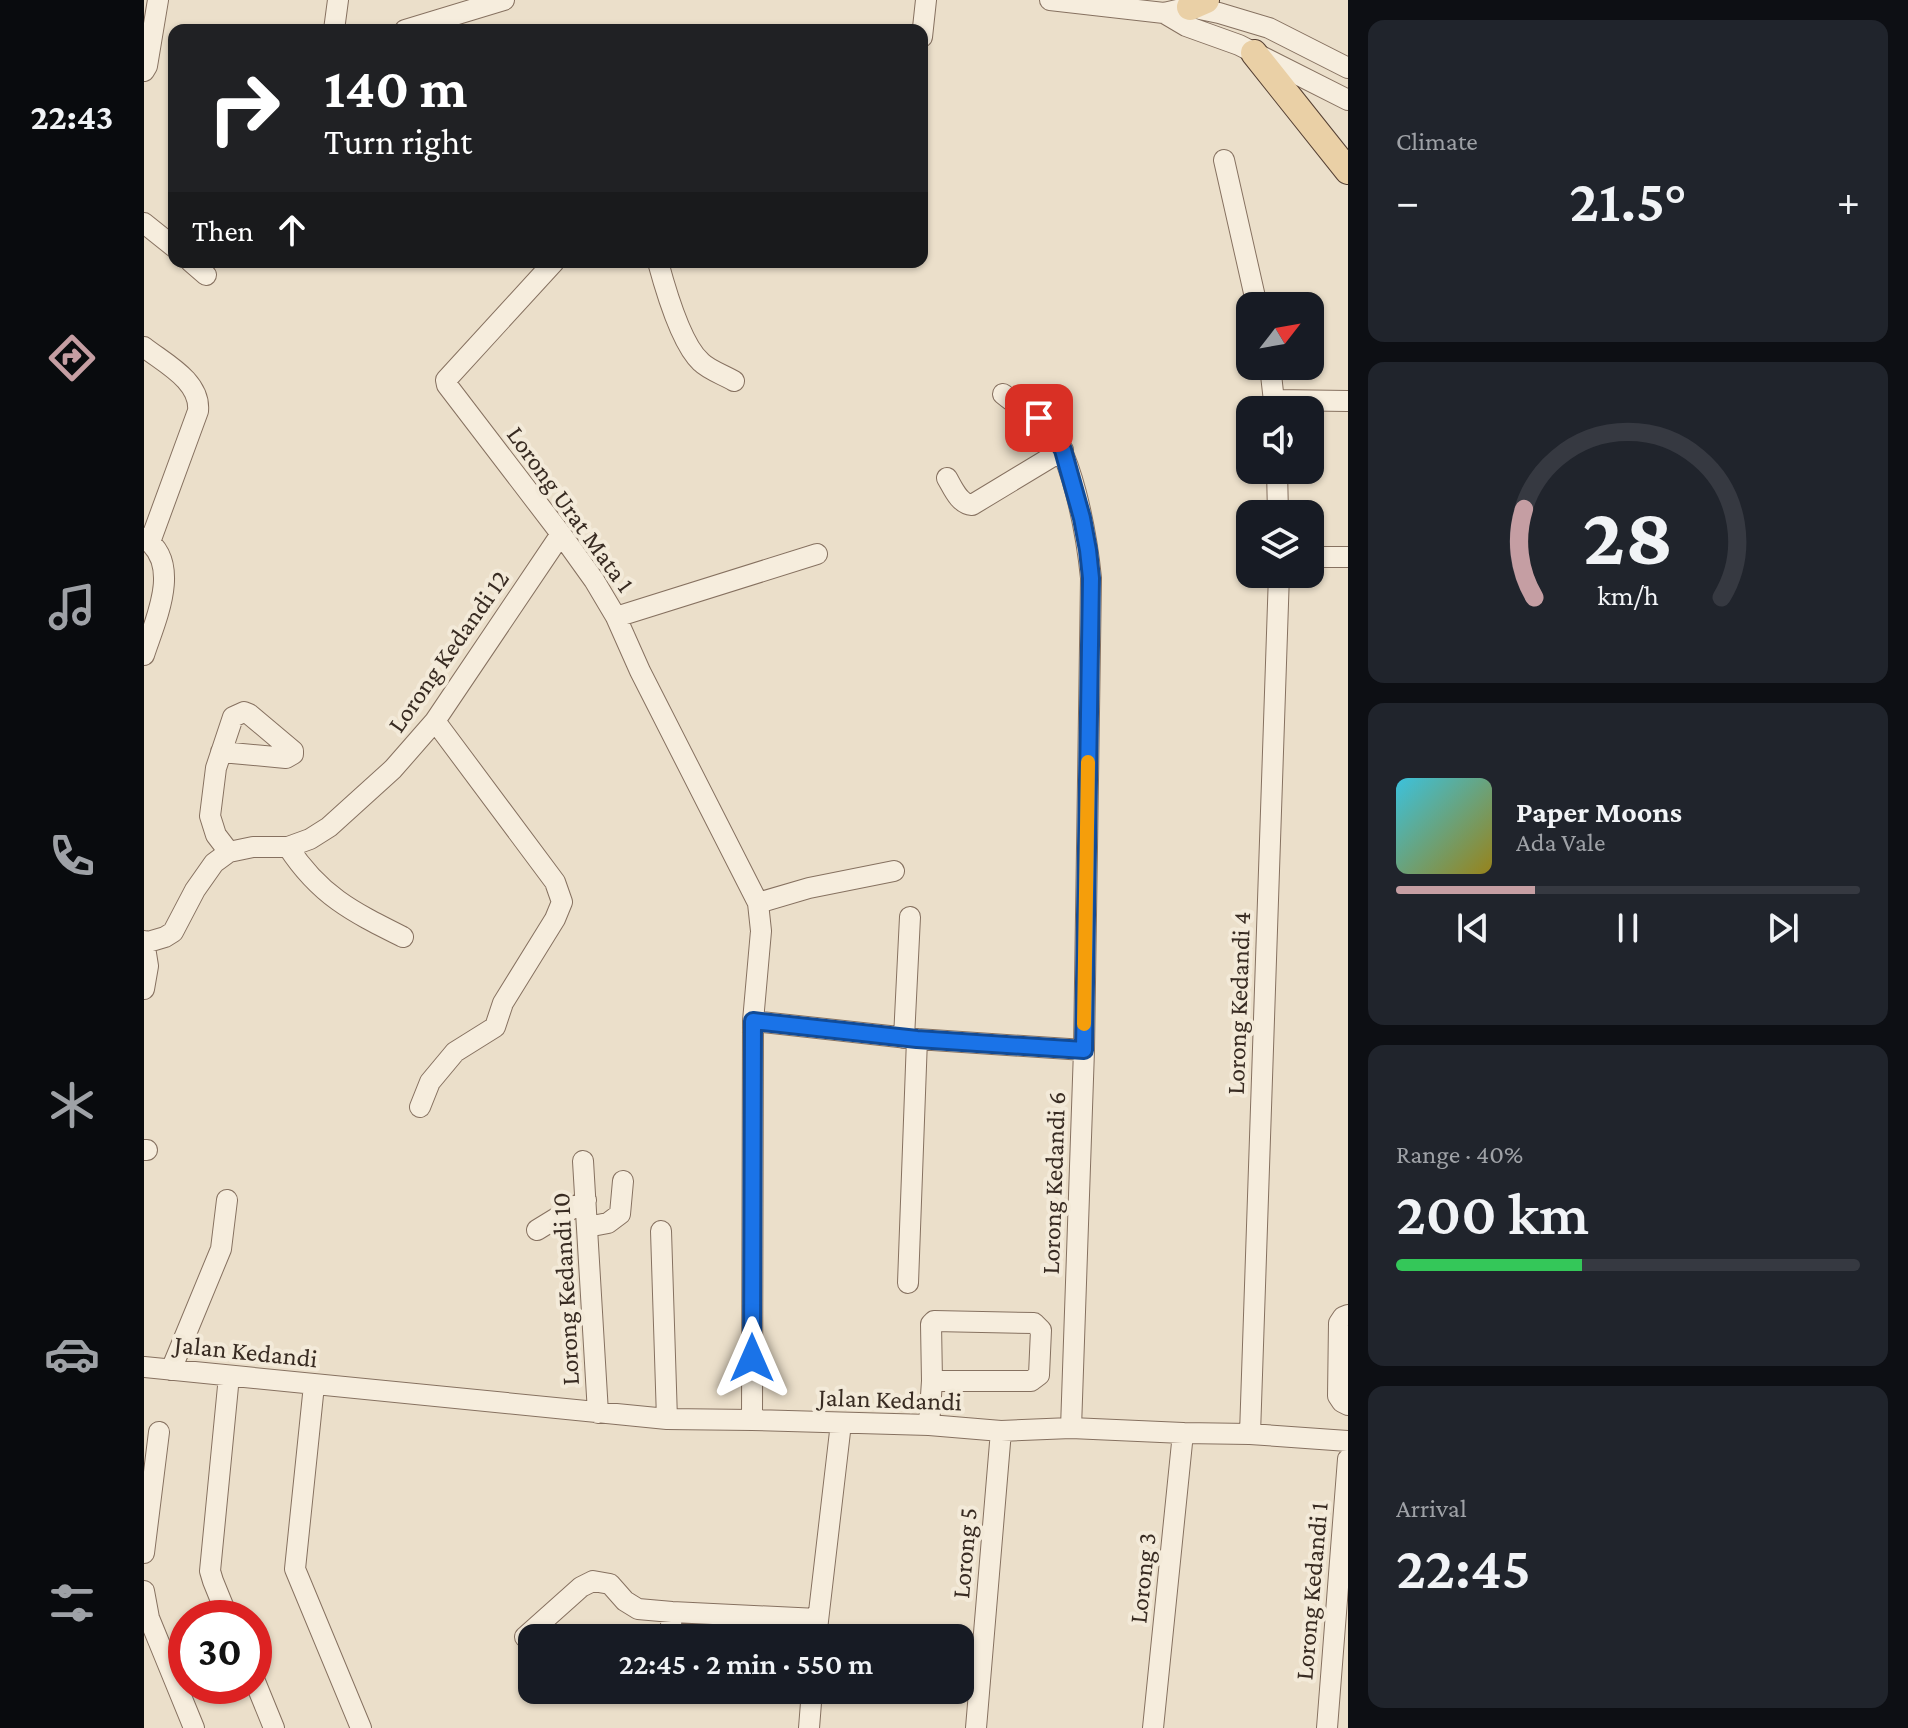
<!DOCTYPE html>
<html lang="en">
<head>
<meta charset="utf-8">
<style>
	:root { --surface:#171b24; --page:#20242c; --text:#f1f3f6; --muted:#9ea1a6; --line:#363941; --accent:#c59ea3 }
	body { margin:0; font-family:"Crimson Pro",serif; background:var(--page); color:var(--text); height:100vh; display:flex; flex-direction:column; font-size:30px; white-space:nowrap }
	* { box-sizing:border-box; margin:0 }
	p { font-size:26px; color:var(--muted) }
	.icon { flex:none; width:44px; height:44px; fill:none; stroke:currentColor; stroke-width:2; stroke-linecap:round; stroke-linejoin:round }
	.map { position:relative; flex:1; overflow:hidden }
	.drawer { display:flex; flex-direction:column; gap:20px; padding:20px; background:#0d0f14; width:560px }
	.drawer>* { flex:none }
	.top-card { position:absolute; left:24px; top:24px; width:760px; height:244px; border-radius:16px; box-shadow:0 2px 6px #0004; background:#202124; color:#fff; overflow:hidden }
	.needle { width:52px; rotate:59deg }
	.fabs { position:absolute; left:1092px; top:292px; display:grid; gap:16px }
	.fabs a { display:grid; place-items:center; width:88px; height:88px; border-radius:16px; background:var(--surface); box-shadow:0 2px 6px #0004; font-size:40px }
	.speed { position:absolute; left:24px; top:1600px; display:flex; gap:16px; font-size:40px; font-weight:700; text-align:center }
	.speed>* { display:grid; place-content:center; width:104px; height:104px; border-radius:50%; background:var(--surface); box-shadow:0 2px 6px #0004; line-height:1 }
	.speed .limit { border:12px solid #d22; background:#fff; color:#111 }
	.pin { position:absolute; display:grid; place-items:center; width:68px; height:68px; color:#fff; margin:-34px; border-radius:16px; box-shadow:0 4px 12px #0006 }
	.me { position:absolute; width:88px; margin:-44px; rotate:0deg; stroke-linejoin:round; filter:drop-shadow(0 0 6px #0008) }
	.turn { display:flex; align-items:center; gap:28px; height:168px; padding:0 24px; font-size:36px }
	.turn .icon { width:104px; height:104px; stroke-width:2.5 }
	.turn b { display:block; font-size:56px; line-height:68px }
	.then { display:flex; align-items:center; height:76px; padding:0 24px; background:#0003; gap:16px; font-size:30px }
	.big { font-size:60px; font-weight:600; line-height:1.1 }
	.drawer .widget { flex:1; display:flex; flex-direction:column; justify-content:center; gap:12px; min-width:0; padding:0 28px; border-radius:16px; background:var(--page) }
	.drawer .dial { align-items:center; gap:0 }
	.dial svg { height:208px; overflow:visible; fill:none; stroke:var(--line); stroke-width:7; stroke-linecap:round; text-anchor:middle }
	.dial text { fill:var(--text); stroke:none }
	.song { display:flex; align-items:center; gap:24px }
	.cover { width:96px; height:96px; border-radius:12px; background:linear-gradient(135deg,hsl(190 70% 55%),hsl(50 70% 35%)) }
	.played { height:8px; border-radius:4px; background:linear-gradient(90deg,var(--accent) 30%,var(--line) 30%) }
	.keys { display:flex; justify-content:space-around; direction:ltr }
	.heat { display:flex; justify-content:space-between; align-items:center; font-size:44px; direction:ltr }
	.charge { height:12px; border-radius:6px; background:linear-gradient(90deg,#34c759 40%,var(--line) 0) }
	.trip { position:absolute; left:374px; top:1624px; width:456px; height:80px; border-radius:16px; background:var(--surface); box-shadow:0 2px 6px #0004; font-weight:600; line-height:80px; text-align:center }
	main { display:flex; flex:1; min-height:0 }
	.menu { display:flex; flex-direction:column; width:144px; justify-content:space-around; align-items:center; background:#090b0e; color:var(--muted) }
	.menu .icon { width:56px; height:56px }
	.menu .active { color:var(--accent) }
	.menu b { font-size:36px; color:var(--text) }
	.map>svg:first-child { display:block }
</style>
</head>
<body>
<main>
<nav class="menu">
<b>22:43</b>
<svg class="icon active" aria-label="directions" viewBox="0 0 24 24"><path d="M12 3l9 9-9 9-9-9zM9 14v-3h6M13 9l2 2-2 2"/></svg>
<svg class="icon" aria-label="music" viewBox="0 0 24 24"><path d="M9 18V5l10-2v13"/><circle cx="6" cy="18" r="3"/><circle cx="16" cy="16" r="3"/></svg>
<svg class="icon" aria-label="phone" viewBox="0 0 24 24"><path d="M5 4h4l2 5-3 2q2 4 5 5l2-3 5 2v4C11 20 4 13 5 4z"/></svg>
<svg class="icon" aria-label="climate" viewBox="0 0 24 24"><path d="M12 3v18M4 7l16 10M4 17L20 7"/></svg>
<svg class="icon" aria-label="car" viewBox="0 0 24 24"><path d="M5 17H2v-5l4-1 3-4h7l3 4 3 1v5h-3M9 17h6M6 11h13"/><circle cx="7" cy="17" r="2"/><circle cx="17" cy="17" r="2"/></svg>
<svg class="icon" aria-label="filters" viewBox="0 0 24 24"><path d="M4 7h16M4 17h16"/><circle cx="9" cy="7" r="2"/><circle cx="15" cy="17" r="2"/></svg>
</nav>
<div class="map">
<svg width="1204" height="1728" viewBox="0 0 1204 1728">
	<rect width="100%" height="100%" fill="#ebdfca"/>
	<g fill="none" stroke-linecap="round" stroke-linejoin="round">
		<g stroke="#867160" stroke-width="22">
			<path id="minor" d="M906 0 1020 13 1046 7 1075 13 1125 28 1204 68
				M1020 13 1042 26 1095 45 1204 100
				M190 30 194 0
				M261 30 360 0
				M778 37 782 0
				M0 71 3 66 14 0
				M1080 160 1113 306
				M0 223 30 247
				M47 262 62 275
				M410 262 302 380 303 385 417 534 450 580 472 617 496 671 614 903 617 931 609 1021 608 1420
				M514 262C521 288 537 344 557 362 565 370 580 375 590 381
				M0 347C20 363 57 381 54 411L6 542
				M1126 366 1131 410
				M859 394C865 399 872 404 879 409 884 412 891 415 896 418 928 445 943 538 947 578L940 1050 927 1428
				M1131 400 1204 401
				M1133 470 1134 514
				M803 478C809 488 815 504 828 505L919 450
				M0 538C39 563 11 621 0 655
				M1166 557H1204
				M472 617 673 554
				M77 752 142 758 149 754V751L105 714 100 712 89 717 72 768 66 816 72 835 85 852
				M144 847C176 896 209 912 259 937
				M614 903 665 888 750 871
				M0 941 4 966 0 989
				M1 943 21 937 29 932 51 890 70 863 85 852 109 847H144L166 839 185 827 249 769 291 721 417 534
				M609 1021 773 1039
				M760 1038 766 917
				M276 1107 286 1082 311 1052 351 1027 359 1003 411 919 418 902 411 882 291 721
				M0 1150H3
				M439 1161 454 1413
				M443 1227 464 1223 476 1214 479 1181
				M393 1230 442 1200
				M517 1231 523 1419
				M764 1283 773 1039 940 1050
				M1204 1315 1199 1317 1195 1323 1194 1396 1198 1402 1204 1405
				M0 1367 523 1419 608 1420 785 1425 857 1431 927 1428 1039 1433 1106 1434 1204 1441
				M27 1370 77 1249 83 1200
				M170 1385 151 1569 217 1728
				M785 1425 788 1381 787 1324 790 1321 890 1323 897 1330 895 1375 887 1381H788
				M1106 1434 1135 574
				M0 1553 15 1432
				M0 1591 5 1618 50 1728
				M84 1618 69 1581 66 1571 85 1376
				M381 1637 437 1587 449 1581 466 1584 481 1601 494 1609 528 1612 674 1619
				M526 1638 528 1612
				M672 1638 697 1423
				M110 1679 130 1728
				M665 1728 668 1690
				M832 1728 857 1431
				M1009 1728 1039 1433
				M1183 1728 1204 1459"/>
		</g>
		<g stroke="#554033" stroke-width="28">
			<path id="major" d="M1046 7 1062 0
				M1110 53 1204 171"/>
		</g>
		<use href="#minor" stroke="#f6eddd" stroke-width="20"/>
		<use href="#major" stroke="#ead0a6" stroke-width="26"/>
	</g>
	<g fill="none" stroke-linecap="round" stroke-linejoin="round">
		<g stroke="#114b97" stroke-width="20">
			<path id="route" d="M608 1358 609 1021 773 1039 940 1050 947 578 944 550 938 518 919 450 907 431 895 418"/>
		</g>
		<use href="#route" stroke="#1a73e8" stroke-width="14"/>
		<path stroke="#f59e0b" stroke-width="14" d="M940 1024 944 762"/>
	</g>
	<g text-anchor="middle" stroke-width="8" stroke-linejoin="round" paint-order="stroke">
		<g font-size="26" fill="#382b22" stroke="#f3ead9">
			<text transform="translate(427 509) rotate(54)" y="9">Lorong Urat Mata 1</text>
			<text transform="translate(304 651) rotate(-55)" y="9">Lorong Kedandi 12</text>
			<text transform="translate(1094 1003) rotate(-88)" y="9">Lorong Kedandi 4</text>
			<text transform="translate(909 1183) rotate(-88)" y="9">Lorong Kedandi 6</text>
			<text transform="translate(421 1289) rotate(-93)" y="9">Lorong Kedandi 10</text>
			<text transform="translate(102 1351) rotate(6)" y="9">Jalan Kedandi</text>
			<text transform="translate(746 1399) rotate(2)" y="9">Jalan Kedandi</text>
			<text transform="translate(820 1553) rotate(-85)" y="9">Lorong 5</text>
			<text transform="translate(998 1578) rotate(-84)" y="9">Lorong 3</text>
			<text transform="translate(1167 1591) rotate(-85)" y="9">Lorong Kedandi 1</text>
		</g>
	</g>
</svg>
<div class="fabs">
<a><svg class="needle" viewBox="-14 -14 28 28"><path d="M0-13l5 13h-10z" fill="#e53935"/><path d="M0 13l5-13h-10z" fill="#9ea1a6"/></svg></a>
<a><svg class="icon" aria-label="sound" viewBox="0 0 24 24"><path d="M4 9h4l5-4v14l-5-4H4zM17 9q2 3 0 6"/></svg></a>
<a><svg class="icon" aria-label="layers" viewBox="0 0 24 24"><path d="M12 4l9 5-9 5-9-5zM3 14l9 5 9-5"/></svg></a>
</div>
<div class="speed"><div class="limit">30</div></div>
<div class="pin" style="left:895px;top:418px;background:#d93025"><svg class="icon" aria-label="arrive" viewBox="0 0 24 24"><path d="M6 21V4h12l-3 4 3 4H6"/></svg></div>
<svg class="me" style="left:608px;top:1358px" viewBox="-20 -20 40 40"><path d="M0-17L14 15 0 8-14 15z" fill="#1a73e8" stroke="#fff" stroke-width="4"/></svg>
<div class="trip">22:45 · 2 min · 550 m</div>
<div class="top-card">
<div class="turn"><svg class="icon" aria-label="right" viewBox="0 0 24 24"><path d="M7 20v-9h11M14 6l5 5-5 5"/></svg><div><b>140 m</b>Turn right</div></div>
<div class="then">Then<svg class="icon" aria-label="ahead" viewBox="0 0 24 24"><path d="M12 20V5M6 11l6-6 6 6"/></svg></div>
</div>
</div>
<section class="drawer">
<div class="widget"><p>Climate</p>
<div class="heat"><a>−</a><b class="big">21.5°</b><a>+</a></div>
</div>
<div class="widget dial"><svg viewBox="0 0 100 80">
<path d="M14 69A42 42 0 1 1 86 69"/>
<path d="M14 69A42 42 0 0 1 10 35" stroke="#c59ea3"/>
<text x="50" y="56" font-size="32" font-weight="700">28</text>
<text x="50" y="72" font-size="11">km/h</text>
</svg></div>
<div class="widget">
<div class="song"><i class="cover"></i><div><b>Paper Moons</b><p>Ada Vale</p></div></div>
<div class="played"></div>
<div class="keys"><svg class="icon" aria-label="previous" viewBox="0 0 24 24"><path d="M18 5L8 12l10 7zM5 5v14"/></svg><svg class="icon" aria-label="pause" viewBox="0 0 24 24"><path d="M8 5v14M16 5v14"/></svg><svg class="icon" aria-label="next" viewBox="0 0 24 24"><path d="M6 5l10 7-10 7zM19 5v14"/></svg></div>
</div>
<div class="widget"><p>Range · 40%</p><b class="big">200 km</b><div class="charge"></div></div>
<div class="widget"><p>Arrival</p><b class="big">22:45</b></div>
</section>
</main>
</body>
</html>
